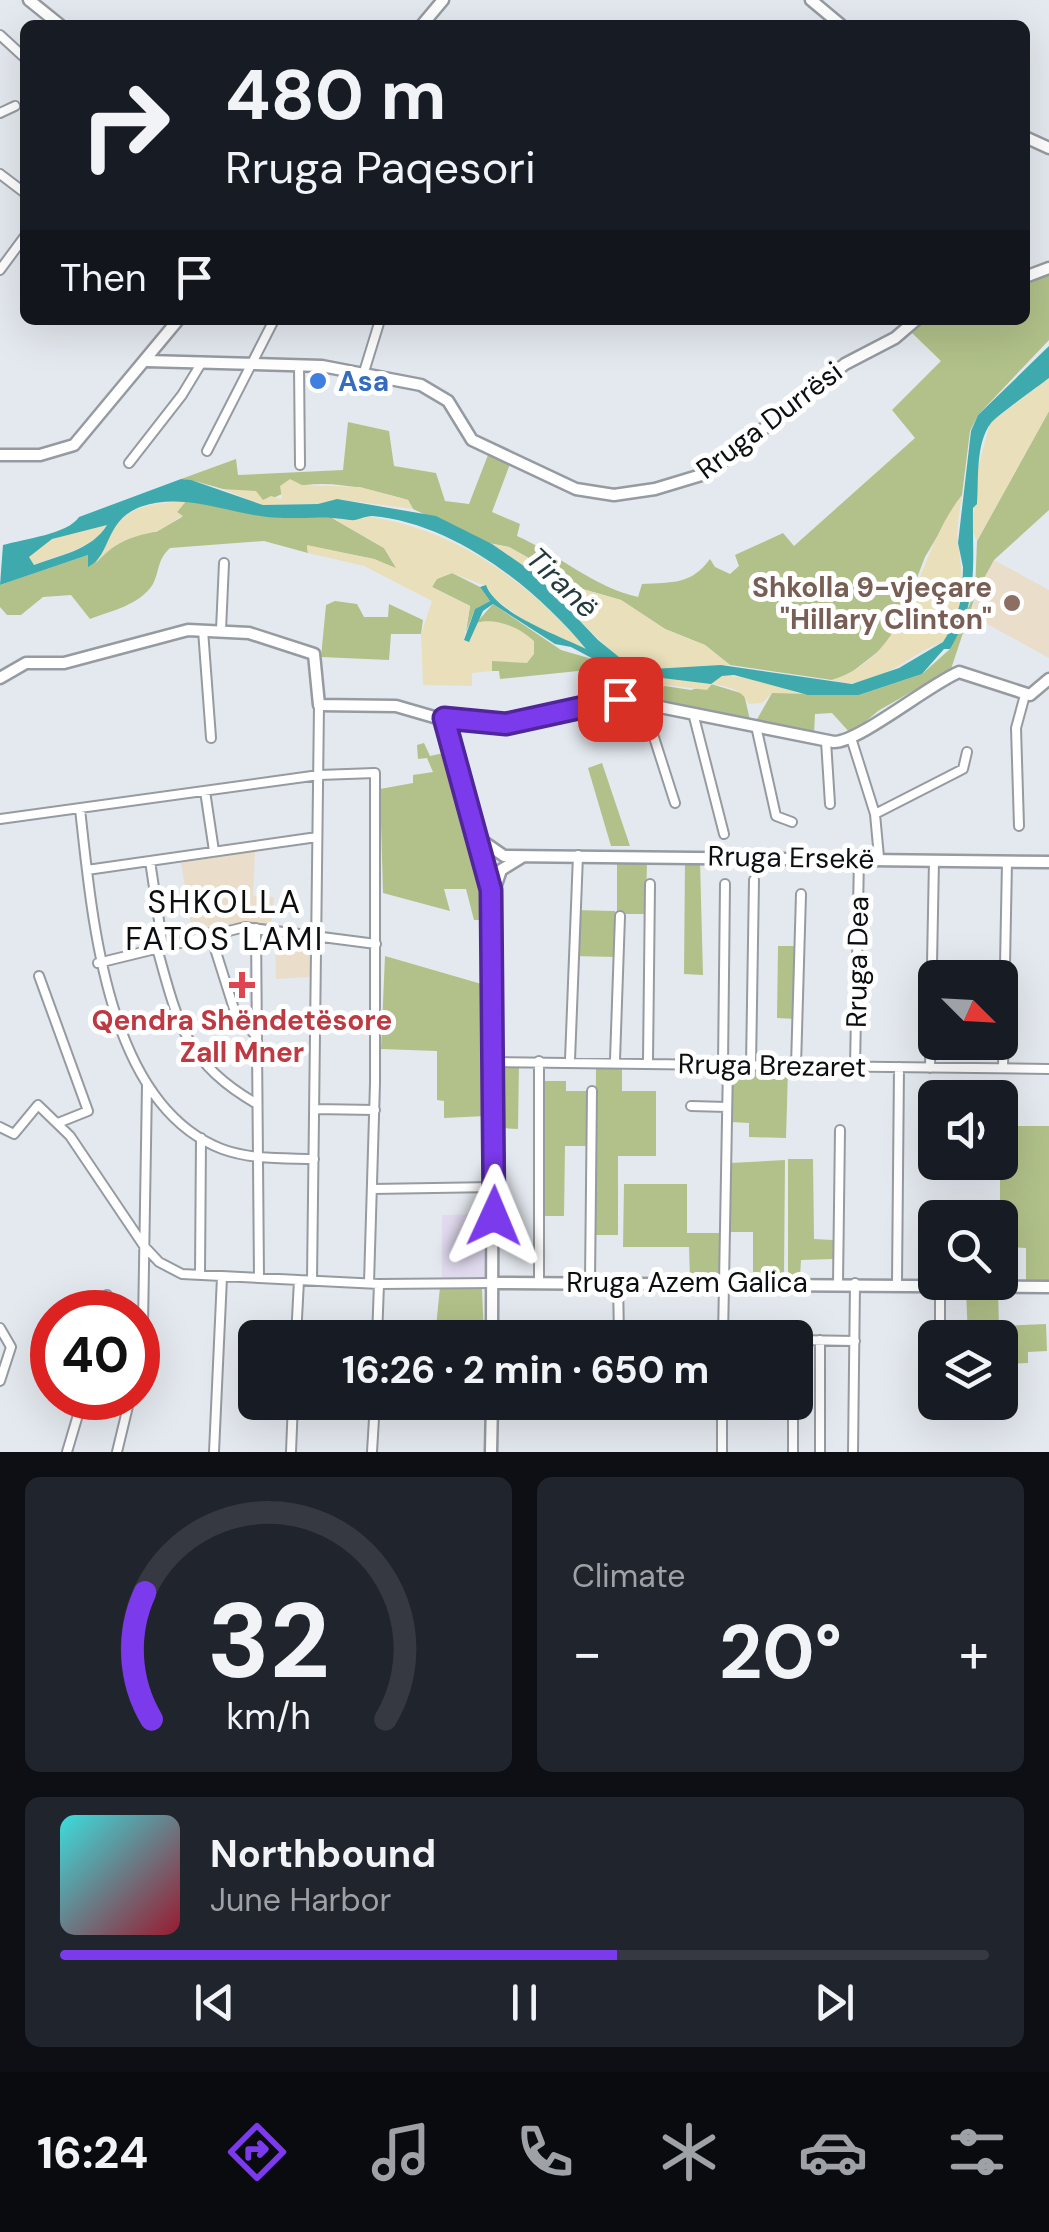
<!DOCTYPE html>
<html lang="en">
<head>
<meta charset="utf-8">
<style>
	:root { --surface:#171b24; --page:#20242c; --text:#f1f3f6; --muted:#9ea1a6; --line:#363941; --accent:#7c3aed }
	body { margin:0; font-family:"DM Sans",sans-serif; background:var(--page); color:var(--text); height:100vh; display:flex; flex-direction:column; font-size:38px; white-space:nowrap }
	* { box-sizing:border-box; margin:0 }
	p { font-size:32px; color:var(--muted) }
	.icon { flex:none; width:55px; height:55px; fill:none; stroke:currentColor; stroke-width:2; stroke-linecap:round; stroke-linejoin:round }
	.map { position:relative; height:1452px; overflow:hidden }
	.panel { display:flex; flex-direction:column; gap:25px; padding:25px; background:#0d0f14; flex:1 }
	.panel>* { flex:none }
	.banner { position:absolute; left:20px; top:20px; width:1010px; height:305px; border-radius:15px; box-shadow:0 10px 40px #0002; background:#171b24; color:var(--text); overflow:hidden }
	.needle { width:65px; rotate:114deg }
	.fabs { position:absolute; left:918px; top:960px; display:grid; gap:20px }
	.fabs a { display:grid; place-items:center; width:100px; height:100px; border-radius:15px; background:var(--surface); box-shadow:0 10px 40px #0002; font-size:50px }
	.speed { position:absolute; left:30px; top:1290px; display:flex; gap:20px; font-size:50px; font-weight:700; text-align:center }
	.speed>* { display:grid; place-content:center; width:130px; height:130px; border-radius:50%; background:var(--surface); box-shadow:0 10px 40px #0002; line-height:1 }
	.speed .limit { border:15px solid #d22; background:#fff; color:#111 }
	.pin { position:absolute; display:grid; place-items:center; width:85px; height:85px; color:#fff; margin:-42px; border-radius:20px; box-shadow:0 5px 15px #0006 }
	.me { position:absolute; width:110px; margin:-55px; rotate:1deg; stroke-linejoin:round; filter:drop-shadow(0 0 8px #0008) }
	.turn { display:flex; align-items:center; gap:35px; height:210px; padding:0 40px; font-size:45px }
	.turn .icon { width:130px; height:130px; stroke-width:2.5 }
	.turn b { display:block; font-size:70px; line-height:85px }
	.then { display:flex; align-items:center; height:95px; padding:0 40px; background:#0003; gap:20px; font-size:38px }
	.big { font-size:75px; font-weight:700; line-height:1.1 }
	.panel .widget { flex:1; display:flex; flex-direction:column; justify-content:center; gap:15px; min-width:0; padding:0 35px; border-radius:15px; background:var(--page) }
	.panel .dial { align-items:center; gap:0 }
	.dial svg { height:260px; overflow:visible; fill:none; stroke:var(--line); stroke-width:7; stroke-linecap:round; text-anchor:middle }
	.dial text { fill:var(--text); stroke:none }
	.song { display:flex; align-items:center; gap:30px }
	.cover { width:120px; height:120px; border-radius:15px; background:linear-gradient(135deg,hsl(180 70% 55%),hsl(350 70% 35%)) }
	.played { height:10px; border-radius:5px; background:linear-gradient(90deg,var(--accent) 60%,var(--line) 60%) }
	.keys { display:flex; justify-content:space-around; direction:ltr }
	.heat { display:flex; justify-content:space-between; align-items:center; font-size:55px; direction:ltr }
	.panel .tiles { flex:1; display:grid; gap:25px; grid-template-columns:1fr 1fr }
	.widget:last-child { grid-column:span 2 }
	.trip { position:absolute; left:238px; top:1320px; width:575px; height:100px; border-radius:15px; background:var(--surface); box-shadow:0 10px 40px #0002; font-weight:700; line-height:100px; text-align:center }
	.dock { display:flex; height:160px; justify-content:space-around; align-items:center; background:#090b0e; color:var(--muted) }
	.dock .icon { width:70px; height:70px }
	.dock .current { color:var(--accent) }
	.dock b { font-size:45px; color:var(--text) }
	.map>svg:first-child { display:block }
</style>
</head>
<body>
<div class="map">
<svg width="1049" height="1452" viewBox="0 0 1049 1452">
	<rect width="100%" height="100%" fill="#e4e9ef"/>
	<path fill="#e2dbf0" d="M486 1214 487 1277 442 1278V1215Z"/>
	<path fill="#eaddc9" d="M994 560 1049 590V658L971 615 977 591Z
		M255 850 253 896 274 897 271 925 235 923 198 932 191 924 181 863Z
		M275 935 311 942 310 977 276 979Z"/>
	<path fill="#b1c189" d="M1049 271V340L978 415 970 431 962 495 925 557 893 640 848 675 832 680 730 665 705 645 665 629 621 600 565 584 550 570 509 547 484 542 413 509 408 500C375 491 340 481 305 485 287 487 281 499 262 500L255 491C227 495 209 482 181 479L236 459 238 475 343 470 348 422 389 431 394 466 436 473 445 501 469 504 488 455 510 464 492 512 520 524 517 536C558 554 593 587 638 597L642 584C673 582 691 585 710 559L715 567 730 574 739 566 735 555 783 533 794 546 915 438 892 410 941 361 911 332 922 320H1025V279Z
		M1049 411V510L994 560 977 591 951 669 878 711 851 734 832 713 815 714 814 734 756 721 772 693 859 695 922 674 950 649 975 592 977 541Z
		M186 501 284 518H332L384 548 397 569 374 559 307 546 308 553 264 541 170 548C157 560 160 570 153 584 140 605 111 611 90 619L71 595 43 597 21 615H7L0 607V585L88 555V566L113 544 146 530 156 532 182 517 177 512Z
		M452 573 480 587 490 601 475 609 466 632 470 606 432 587 436 579Z
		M335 601 357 604 364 617H388L389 604 423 620 421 634H391L389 660 321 657 326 605Z
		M493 604 561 650 599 661 626 680 691 690 711 684 744 694 750 720 626 696 621 682 578 671 500 679 499 671H492V661L534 654C527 629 499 618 476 623Z
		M424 743 430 756 444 753 476 857 484 920H474L466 889H444L450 911 383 893 380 789 413 783V775L433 772 427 758 418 759 417 745Z
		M602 763 630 846H611L588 768Z
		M617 860H647L646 914H617Z
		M685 860 700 861 703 975 684 974Z
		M575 910 615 911 614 957 574 956Z
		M778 946H797L796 1019 777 1018Z
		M385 956 485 985 486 1116 444 1118V1101L437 1100V1051L381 1049Z
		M501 1064H519L518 1129 500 1128Z
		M596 1065 622 1066V1091H656V1156H618V1235H595Z
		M732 1070 788 1071 786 1138 749 1137V1123L731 1122Z
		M543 1081H566V1091H590L589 1146H565L564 1216H542Z
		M1000 1126H1049V1281H1026V1248L1000 1247Z
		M788 1159H813L814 1239 833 1240V1259L801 1260 800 1277H788Z
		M785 1160 784 1276H753V1232H729L730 1163Z
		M624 1184H687V1233H722V1279H690L689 1247H623Z
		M440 1287 482 1289 484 1337H435Z
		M998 1290 999 1326 1046 1324 1047 1351 1028 1352V1363L1000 1364V1338L968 1337 966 1291Z"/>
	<path fill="#e9dfba" d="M1049 378V411L977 541 972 530 977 471 990 423Z
		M290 479 302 485 360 487 408 500 413 509 337 499 318 504 263 505 222 489 256 491 263 500 271 496 282 499 280 486Z
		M962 495C960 509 956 528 958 543 963 577 966 613 943 642 906 654 876 694 832 680 915 654 914 555 962 495Z
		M186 501 177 512 183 516C173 520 163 530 154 532 129 537 114 543 96 563 117 512 131 504 186 501Z
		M366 516C459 530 529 582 589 652L522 619 494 598 486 586 452 573 437 579 432 587 470 606 464 640 469 641 476 623C495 617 519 627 534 641V654L527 663 492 661V671L472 673V686L423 685 421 634 432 601 364 566 308 553 307 545 374 559 396 568 384 548 332 518Z
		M107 524C93 550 59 554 34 565L28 557 52 539Z
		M492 544 509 547 550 570 565 584 621 600 665 629 705 645 730 665 642 671 628 667 541 584V579Z
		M722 675 763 680 798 693H772L762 703 749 704C741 688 728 687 712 684L707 690 666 685 659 690 641 688 626 680C642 685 651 679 666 678 687 676 701 685 722 675Z"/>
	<path fill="#3faaad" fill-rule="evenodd" d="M1049 346V378C1039 386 996 416 991 423 975 444 979 480 977 504L973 508C972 560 980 600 950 649H944L922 674 859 695H808L734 675 722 676 711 684 662 678 650 685 640 684 571 647 555 644 493 604 483 611 469 642 464 640 475 609 490 601 480 587 486 585C496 614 561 636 586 649 536 588 454 523 372 516 364 516 358 521 350 520 325 515 295 520 267 517 225 512 182 492 140 507 104 521 112 555 88 567V555L0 585 3 545C24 539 68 534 79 517L181 479 191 480 263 505 318 504 337 499 436 516 492 544 534 573 598 640 635 670 721 665 852 684 899 668 943 642 954 624 962 596 963 567 958 543 971 431 978 415ZM107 525C92 550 60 555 34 565L29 557 52 539Z"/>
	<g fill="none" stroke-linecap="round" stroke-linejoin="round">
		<g stroke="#969ba1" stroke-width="12">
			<path id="street" d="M0 35 25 58
				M0 113 15 106
				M0 174 25 193
				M0 270 25 236
				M299 365 300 465
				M364 372 380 320
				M207 451 274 320
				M129 463 182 395 202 362
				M203 630 211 738
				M221 630 224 563
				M643 703 675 803
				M693 713 724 834
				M756 726 776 816 792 822
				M826 741 830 804
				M852 741 875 814 879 857
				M205 791 214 851
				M80 809C92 914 105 1104 222 1149 252 1160 284 1158 314 1159
				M875 814 963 769 967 752
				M0 819 319 775 375 773V1083L369 1283
				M1019 826 1016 728 1025 695
				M150 861 163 947
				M87 870 317 837
				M256 928 259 1278
				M210 933 235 1012 257 1037
				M157 948C178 1024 186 1063 257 1104
				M98 963 245 927 376 944
				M39 976 88 1111 58 1123
				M570 1060 578 855
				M615 1060 620 916
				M539 1061V1283
				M648 1061 650 884
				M494 1062 1049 1069
				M723 1065 725 884
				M751 1065 754 880
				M796 1066 801 894
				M855 1067 859 857
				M930 1068 934 860
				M1003 1068 1007 862
				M691 1106 727 1107
				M314 1109 375 1110
				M0 1127 14 1134 38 1105 70 1136 144 1246 159 1262 182 1274 379 1284 493 1283
				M372 1189 495 1187
				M200 1275 201 1138
				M312 1280 319 705
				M618 1281 619 1338
				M590 1282 592 1091
				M838 1283 840 1130
				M897 1283 899 1067
				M940 1284V1338
				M104 1312 107 1295
				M0 1328 11 1347 0 1381
				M296 1338 299 1280
				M377 1338 379 1284
				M723 1338 728 1065
				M795 1340 855 1341
				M820 1340V1452
				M138 1363 143 1325 147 1085
				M374 1410H491
				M67 1452 83 1398
				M117 1452 130 1398
				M214 1452 222 1277
				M291 1452 293 1402
				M372 1452 375 1402
				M722 1452V1402
				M793 1452V1402
				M853 1452 855 1283"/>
		</g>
		<g stroke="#969ba1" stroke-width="15">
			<path id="secondary" d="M29 0 60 25
				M811 0 841 25
				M422 25 443 0
				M1025 137 1049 148
				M1025 277 1049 268
				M147 361 322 366 421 385 448 401 472 440 576 489 614 495 655 489 708 473 845 364 895 338 916 320
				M0 455H40L74 445 178 320
				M0 678 26 663H64L188 630 249 633 314 654 319 705 396 706 434 717 506 724 620 699 834 742C859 742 927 686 959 672L1030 695 1049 679
				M444 718 485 857 493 907 492 1338
				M481 840 504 856 1049 862
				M494 891 501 870 522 857
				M493 1283 1049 1287
				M491 1452 492 1402"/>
		</g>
		<use href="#street" stroke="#fff" stroke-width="8"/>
		<use href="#secondary" stroke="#fff" stroke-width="10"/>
	</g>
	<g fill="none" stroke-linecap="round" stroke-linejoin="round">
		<g stroke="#51269a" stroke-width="25">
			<path id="route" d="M494 1216 491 890 444 718 506 724 620 699"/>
		</g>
		<use href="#route" stroke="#7c3aed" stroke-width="18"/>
	</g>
	<circle fill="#3f7fe0" stroke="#fff" stroke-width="4" cx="318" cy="381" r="10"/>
	<circle fill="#8d6e63" stroke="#fff" stroke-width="4" cx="1012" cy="603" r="10"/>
	<path fill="#e0444e" stroke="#fff" stroke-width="4" d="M237 970h10v10h10v10h-10v10h-10v-10h-10v-10h10z"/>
	<g text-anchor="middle" stroke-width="10" stroke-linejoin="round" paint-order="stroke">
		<g font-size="28" font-weight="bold" fill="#366cbe" stroke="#fff" text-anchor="start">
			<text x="338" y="391">Asa</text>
		</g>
		<g font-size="28" fill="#0c0e10" stroke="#fff">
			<text transform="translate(769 420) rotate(-37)" y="10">Rruga Durrësi</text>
			<text transform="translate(791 857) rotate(1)" y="10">Rruga Ersekë</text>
			<text transform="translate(857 962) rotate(-89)" y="10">Rruga Dea</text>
			<text transform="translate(772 1065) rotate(1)" y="10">Rruga Brezaret</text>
			<text x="687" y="1292">Rruga Azem Galica</text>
		</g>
		<g font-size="28" font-weight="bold" fill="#785e54" stroke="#fff" text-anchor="end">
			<text x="992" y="597">Shkolla 9-vjeçare<tspan x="992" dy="32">"Hillary Clinton"</tspan></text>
		</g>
		<g font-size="28" font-weight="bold" fill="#be3a42" stroke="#fff">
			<text x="242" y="1030">Qendra Shëndetësore<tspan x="242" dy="32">Zall Mner</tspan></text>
		</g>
		<g font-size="30" font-style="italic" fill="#233b3c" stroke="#fff">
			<text transform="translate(562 583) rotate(44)" y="10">Tiranë</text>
		</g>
		<g font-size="32" letter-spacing="2.5" fill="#0c0e10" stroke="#fff">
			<text x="225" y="913">SHKOLLA<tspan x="225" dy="37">FATOS LAMI</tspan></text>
		</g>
	</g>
</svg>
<div class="fabs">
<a><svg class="needle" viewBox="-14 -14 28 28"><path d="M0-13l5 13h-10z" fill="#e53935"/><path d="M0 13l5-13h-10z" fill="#9ea1a6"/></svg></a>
<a><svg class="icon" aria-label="sound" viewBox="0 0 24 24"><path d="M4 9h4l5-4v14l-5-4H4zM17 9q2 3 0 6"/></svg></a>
<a><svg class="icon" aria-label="search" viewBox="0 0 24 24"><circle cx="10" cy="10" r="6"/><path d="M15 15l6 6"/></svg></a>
<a><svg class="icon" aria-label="layers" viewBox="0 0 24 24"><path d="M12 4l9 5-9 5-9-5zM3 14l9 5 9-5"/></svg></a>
</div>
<div class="speed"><div class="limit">40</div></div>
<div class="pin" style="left:620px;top:699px;background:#d93025"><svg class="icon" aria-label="arrive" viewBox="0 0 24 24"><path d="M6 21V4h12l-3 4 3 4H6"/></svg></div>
<svg class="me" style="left:494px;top:1216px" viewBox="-20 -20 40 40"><path d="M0-17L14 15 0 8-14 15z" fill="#7c3aed" stroke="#fff" stroke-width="4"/></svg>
<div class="trip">16:26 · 2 min · 650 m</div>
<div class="banner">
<div class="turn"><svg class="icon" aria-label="right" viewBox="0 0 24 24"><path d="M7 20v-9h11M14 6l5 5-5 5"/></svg><div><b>480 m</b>Rruga Paqesori</div></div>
<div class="then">Then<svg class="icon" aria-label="arrive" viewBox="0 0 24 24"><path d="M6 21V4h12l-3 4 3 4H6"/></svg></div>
</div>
</div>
<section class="panel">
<div class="tiles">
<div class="widget dial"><svg viewBox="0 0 100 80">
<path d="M14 69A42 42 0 1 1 86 69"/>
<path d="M14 69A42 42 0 0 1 12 30" stroke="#7c3aed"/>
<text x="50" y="56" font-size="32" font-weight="700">32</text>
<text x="50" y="72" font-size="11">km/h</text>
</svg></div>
<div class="widget"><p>Climate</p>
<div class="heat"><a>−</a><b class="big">20°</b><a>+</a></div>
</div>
<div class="widget">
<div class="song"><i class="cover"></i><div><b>Northbound</b><p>June Harbor</p></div></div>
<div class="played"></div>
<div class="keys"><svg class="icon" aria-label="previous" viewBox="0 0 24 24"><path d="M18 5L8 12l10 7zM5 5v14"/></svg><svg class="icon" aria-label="pause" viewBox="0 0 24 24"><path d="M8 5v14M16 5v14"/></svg><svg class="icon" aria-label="next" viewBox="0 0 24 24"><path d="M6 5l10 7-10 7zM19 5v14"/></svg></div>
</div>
</div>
</section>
<nav class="dock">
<b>16:24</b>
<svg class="icon current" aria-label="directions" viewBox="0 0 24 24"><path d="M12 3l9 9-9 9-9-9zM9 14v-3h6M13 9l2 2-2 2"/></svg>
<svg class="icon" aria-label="music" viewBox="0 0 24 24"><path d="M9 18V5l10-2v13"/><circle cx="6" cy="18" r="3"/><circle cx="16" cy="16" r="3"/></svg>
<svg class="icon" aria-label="phone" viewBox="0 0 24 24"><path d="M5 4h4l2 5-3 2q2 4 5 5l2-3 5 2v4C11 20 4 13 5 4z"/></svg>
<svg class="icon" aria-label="climate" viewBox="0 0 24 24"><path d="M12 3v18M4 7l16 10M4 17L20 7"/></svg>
<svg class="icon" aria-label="car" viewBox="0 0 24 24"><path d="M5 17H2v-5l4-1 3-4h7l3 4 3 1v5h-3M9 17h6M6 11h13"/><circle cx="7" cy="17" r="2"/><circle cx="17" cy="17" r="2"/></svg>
<svg class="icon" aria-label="filters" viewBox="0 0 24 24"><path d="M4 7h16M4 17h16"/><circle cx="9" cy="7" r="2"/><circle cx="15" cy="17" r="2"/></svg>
</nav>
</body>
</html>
